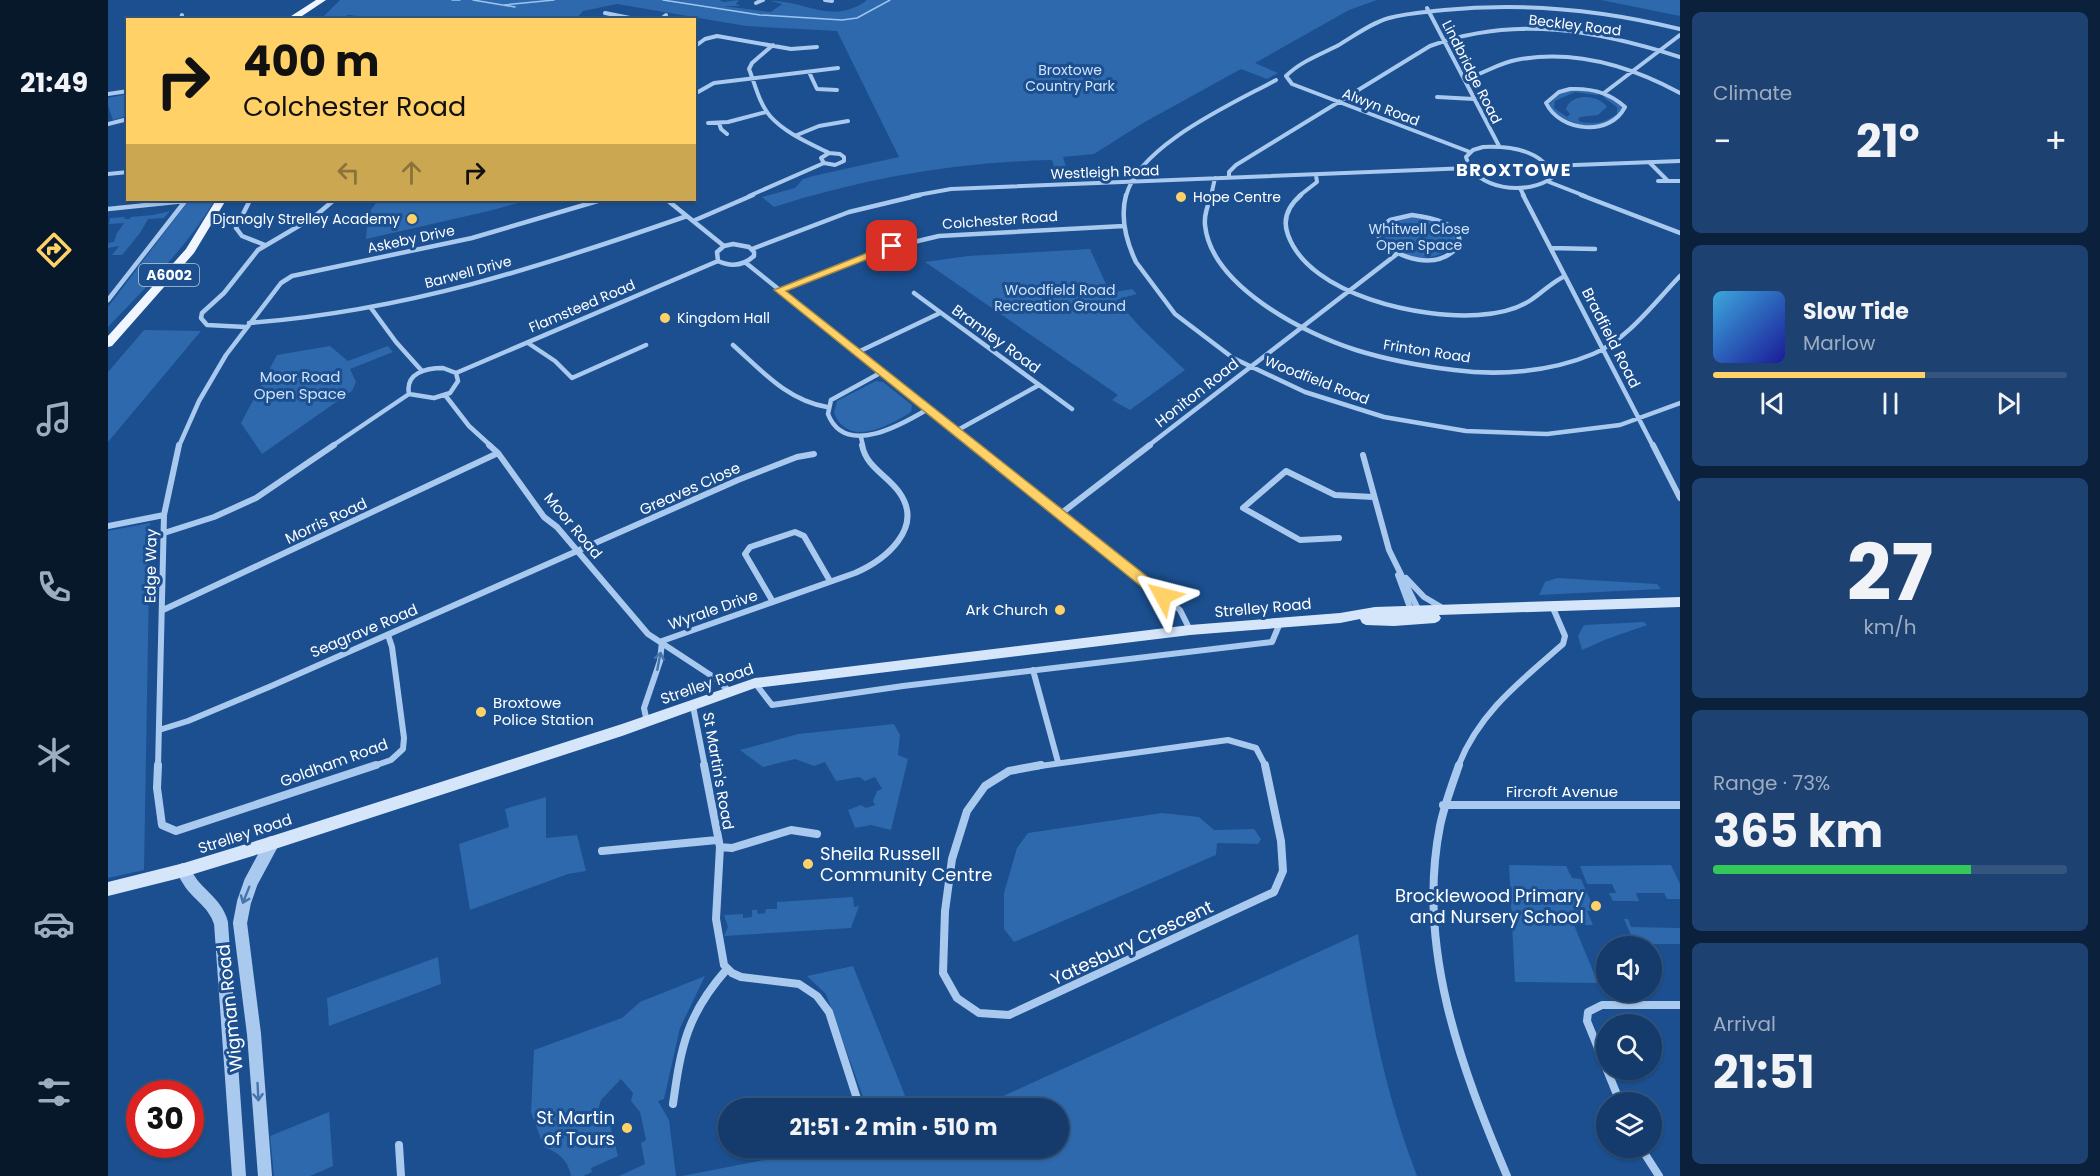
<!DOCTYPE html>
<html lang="en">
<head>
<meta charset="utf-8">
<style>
	:root { --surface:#143b6b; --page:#1d4271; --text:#f1f3f6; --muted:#9dadc1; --line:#33557e; --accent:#ffd166 }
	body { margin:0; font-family:Poppins,sans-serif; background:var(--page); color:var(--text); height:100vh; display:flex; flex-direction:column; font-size:22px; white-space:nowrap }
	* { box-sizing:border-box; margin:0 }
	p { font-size:20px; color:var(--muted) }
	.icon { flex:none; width:33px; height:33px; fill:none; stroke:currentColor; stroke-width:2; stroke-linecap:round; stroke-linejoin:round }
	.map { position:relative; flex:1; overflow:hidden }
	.sheet { display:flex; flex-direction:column; gap:12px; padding:12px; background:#0b203b; width:420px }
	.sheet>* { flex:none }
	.top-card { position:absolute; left:18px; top:18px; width:570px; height:183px; border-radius:0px; box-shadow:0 2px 4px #0004,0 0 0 2px var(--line); background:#ffd166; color:#111; overflow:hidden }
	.tools { position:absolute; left:1488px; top:936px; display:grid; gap:12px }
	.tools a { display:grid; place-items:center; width:66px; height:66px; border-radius:50%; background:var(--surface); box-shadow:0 2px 4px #0004,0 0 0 2px var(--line); font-size:30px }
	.speed { position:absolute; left:18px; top:1080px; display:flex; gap:12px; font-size:30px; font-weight:700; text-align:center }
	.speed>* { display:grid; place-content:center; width:78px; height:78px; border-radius:50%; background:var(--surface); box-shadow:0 2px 4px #0004,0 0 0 2px var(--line); line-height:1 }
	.speed .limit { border:9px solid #d22; background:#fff; color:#111 }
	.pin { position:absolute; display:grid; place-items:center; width:51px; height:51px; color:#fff; margin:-26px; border-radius:12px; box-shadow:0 3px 9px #0006 }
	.me { position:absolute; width:66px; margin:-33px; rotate:308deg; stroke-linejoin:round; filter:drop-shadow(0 0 4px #0008) }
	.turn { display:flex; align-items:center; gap:21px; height:126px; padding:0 18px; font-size:27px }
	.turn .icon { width:78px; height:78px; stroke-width:2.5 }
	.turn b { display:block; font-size:42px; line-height:51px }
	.lanes { display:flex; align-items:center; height:57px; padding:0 18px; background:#0003; justify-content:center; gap:30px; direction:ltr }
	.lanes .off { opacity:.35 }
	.big { font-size:45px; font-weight:700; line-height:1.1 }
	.sheet .tile { flex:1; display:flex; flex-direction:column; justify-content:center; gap:9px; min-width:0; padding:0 21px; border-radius:9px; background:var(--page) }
	.sheet .dial { align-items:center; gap:0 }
	.dial b { font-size:78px; line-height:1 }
	.song { display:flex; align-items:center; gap:18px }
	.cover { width:72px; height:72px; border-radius:9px; background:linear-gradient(135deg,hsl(200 70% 55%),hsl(240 70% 35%)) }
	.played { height:6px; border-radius:3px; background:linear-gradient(90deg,var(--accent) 60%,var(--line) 60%) }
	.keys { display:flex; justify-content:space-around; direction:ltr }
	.heat { display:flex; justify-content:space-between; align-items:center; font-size:33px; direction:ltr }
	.charge { height:9px; border-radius:4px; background:linear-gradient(90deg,#34c759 73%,var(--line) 0) }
	.trip { position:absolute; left:610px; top:1098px; width:351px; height:60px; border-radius:30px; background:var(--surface); box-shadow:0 2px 4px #0004,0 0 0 2px var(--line); font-weight:700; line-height:60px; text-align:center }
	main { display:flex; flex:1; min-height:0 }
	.tab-bar { display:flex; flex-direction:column; width:108px; justify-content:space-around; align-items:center; background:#08182b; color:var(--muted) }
	.tab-bar .icon { width:42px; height:42px }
	.tab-bar .current { color:var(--accent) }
	.tab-bar b { font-size:27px; color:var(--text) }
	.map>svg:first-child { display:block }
</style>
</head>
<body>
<main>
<nav class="tab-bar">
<b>21:49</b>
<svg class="icon current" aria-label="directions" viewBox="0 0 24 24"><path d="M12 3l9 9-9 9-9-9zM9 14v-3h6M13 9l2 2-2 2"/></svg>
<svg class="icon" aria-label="music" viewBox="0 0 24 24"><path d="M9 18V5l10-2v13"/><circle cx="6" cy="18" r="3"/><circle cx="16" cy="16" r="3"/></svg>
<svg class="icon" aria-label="phone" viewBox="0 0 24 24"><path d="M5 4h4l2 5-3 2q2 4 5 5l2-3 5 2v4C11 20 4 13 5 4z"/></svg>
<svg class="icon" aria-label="climate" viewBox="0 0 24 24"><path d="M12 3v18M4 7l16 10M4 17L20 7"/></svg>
<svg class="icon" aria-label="car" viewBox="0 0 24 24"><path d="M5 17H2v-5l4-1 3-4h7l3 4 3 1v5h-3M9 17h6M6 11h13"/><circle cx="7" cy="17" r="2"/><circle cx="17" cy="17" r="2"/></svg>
<svg class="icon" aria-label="filters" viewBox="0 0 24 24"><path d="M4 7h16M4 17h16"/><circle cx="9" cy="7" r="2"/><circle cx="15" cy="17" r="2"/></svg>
</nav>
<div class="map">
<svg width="1572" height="1176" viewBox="0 0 1572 1176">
	<rect width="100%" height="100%" fill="#1b4f8f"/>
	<path fill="#2e69ad" d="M232 0H612L615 2 631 0 628 4 632 6H615L663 12 674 4 663 1C696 0 725 26 759 0H1269L1241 10 1147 63 1170 73 1159 79 1133 69 1035 123 986 154 955 157 962 180H950L944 160C849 162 757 178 666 207L654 197 687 188 695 179 705 176 791 157 729 31 638 26 509 4 475 11 468 19 280 20 241 15 227 19H213Z
		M1493 0H1572V16Z
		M1468 89 1493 93 1489 95 1467 92 1447 101 1446 108 1459 117 1462 114 1458 109C1463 93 1490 94 1499 107L1490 115 1472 117 1470 119 1472 122C1488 124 1496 123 1509 114V107L1495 97 1498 95 1507 100 1515 109C1495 135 1464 127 1441 108V104L1453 93Z
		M19 94V116L5 120 0 106V98Z
		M81 200H107C78 248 39 286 0 327V307Z
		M270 200H361L364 202 376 200 377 202 388 203 393 200H421L381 211 258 239 260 214Z
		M62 211 56 218 40 219 32 233 14 255H4L11 246 0 248V243L6 242 9 233 16 223 1 224 2 218 17 217 16 219H22L23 217 45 215Z
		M1305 217C1320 219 1349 223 1348 243 1330 265 1283 263 1273 234 1279 220 1292 220 1305 217Z
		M982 249 1002 293 1024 289 1029 294 1008 300 1033 328 1077 370 1022 410 1004 400 1010 395 817 262 860 256Z
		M36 330 93 331 0 442V372Z
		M222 346 240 361 280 346 285 352 242 369 248 382 244 391 154 454 133 423 169 355Z
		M768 381 775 382 804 405 803 412C782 425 741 449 726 413L729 401Z
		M42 523 36 870 0 878V531Z
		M1449 578 1549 584 1553 589 1431 595 1437 582Z
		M1536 622 1539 625 1499 639 1474 650 1470 636 1476 625Z
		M786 724 792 735 790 755 800 759 783 830 763 825 747 828 740 810 753 805 758 808 767 805 765 801 769 791 774 789 767 777 757 781 751 777 728 781 717 762 706 766 687 759 655 767 632 750 690 734Z
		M438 797V838L469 835 478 871 460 874 362 910 351 844 401 827 397 809Z
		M1054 813 1091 817 1106 830 1146 829 1153 839 1150 844 1109 843 1108 855 906 942 896 929V893L909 848 920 833Z
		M1401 865 1458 866 1464 878 1473 879 1487 911H1479L1485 925H1466L1490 983 1407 982Z
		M1563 865 1572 884V899H1559L1556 893H1528L1531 901H1505L1501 893H1508L1504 884H1479L1472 866Z
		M745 897 746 907 751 906 743 928 616 936 620 927 616 915 635 914V918L644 917V910H649L650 914 657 913 658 909H669V902Z
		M1516 919H1520L1523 927 1572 928V944H1527Z
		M1250 934C1263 1020 1278 1095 1309 1176H574L697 1152 707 1148H951V1108H869Z
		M330 957 333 984 221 1026 219 998Z
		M745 966 802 1108H759L718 994 699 976Z
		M597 976 572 1028 556 1099 550 1101 561 1120 568 1176H511L537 1164 533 1143 538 1140 532 1112 523 1101 525 1093 513 1079 493 1100 490 1110 493 1114 500 1117 510 1156 483 1168 484 1172 475 1176H463C460 1160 451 1153 436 1147L423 1112 426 1050 514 1018 532 1002Z
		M221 1112 225 1166 202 1176H166L162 1136Z"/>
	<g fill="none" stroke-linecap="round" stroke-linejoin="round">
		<path stroke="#9cc4f0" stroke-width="1.5" d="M344 0H352
			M365 0 407 7
			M555 0 652 15 734 20 749 18 782 0
			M396 5 446 0"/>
		<path stroke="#a9c9ee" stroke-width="4" d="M717 0 724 1
			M648 3 655 0
			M1319 8 1391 146
			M497 13 532 20
			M72 20 74 15
			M552 20 558 15
			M665 45 644 63 641 69C647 84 651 103 662 116 677 133 701 143 721 153
			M586 47 597 39 609 36 683 49 709 47
			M701 72 709 89 729 90
			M1356 79C1374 75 1390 63 1408 60 1465 49 1522 66 1572 93
			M1462 89C1483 88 1501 92 1517 107 1502 137 1452 132 1438 103L1451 92Z
			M590 92 606 83 730 68
			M1496 93 1572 35
			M0 94 20 91
			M1329 97 1366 99
			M600 123 620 122 658 112
			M611 123 613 129 619 134
			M0 124 20 119
			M689 135 711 126 740 121
			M1375 147C1401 146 1435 149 1445 177 1421 196 1366 191 1358 157L1365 150Z
			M1362 152 1184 84 1178 76C1192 62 1211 55 1229 46 1246 36 1263 23 1281 18 1299 13 1318 12 1336 10 1415 2 1495 10 1572 29
			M721 153 732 154 736 157V161L727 165 716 163 713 158Z
			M1541 162 1560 181
			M1441 166 1572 161
			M0 174 20 172
			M1121 177V172L1128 165 1322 46C1407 15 1488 30 1572 57
			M1550 181H1572
			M1441 182 1477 196
			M1412 188 1416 196
			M641 196 716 163
			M804 196 843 189 1361 168
			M1018 196C1031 145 1124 104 1168 80
			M1103 196 1107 178
			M1191 196 1209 182 1208 175"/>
		<path stroke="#a9c9ee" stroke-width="4.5" d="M1018 195C1012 218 1018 241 1028 262L1067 314 1125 358 1197 392 1276 417 1358 431 1439 434 1512 425 1572 403
			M1104 195C1100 205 1096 214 1097 225 1103 286 1197 334 1248 350 1280 360 1313 366 1346 370 1391 376 1442 372 1485 354 1520 339 1546 303 1572 276
			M1193 195C1180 206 1174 219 1180 235 1202 296 1314 319 1370 315 1388 314 1408 310 1423 300 1435 292 1444 282 1457 276
			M1415 195 1545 446
			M1473 195 1572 233
			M142 200 128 228 134 236 157 245
			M559 200 616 246
			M0 209 77 201
			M1304 215C1320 217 1356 223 1351 246 1329 271 1292 260 1271 239V228L1282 220Z
			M585 221 645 195
			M625 244 641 247 646 252V256C635 266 623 267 610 261L609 252 616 246Z
			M1443 248 1487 249
			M644 249 741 212 812 195
			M638 263 867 446
			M671 290 772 250 831 236 1016 226
			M806 293 964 409
			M0 300 78 200
			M263 308 288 342 314 371
			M141 323C298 311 432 267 579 216
			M138 327 99 325 93 318 94 313 116 293 150 250 206 217 226 200
			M420 343 447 361 464 378 538 345
			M625 345C654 371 679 400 719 407
			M750 352 832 313
			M335 368 348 373 350 381 342 393 326 398 301 394C297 373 318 368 335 368Z
			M774 372 723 400 720 414C737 458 795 424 820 409
			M348 373 610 261
			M337 395 361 426 383 446
			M848 431 931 385
			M753 437 755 446
			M71 446 91 401 118 355 173 283 184 276 364 238 493 200
			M224 446 301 394
			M1040 446 1289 254"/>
		<path stroke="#a9c9ee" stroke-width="6" d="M381 445 390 453 436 517 449 527 540 634 607 678 621 691
			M865 445 1072 610 1082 630
			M1545 445 1572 498
			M1255 455 1281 550 1312 613
			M951 515 1042 445
			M0 526 56 515
			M56 533 106 517 148 498 226 445
			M1231 538 1192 540 1135 508 1178 471 1227 495 1265 497
			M1290 575 1304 613
			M1298 578 1316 597 1333 607
			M665 602 637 554 642 547 687 532 696 536 722 581
			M55 610 390 453
			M554 641 747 573C777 560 817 528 791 492 779 475 758 467 754 445
			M925 670 950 762
			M647 683 664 705 795 686 1164 642 1172 623
			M585 706 597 767
			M539 722 536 708 552 661 554 641
			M51 730 80 721 161 687 630 480 689 457 706 454
			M50 767 56 515 71 445
			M263 767 283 760 295 749 296 738 284 647 280 635
			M925 767 1120 740 1148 748 1158 767
			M1350 767C1370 713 1414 680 1455 644L1457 636 1445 608"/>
		<path stroke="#a9c9ee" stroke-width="8" d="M50 765 49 788 54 825 68 831 268 765
			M596 765 612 847 608 919 616 965 624 973 633 977 691 984 709 996 721 1012 752 1108
			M933 765 901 771 877 786 859 811 844 859 837 911 835 973 849 998 871 1013 901 1015 1166 892 1175 871 1173 841 1157 765
			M1351 765C1344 785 1336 806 1332 826 1308 947 1353 1067 1399 1176
			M1335 805H1572
			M612 847 624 848 683 830 709 834
			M494 851 609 840
			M1512 1102 1479 1021 1480 1012 1494 1005H1572
			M565 1104C573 1046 579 1014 619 969
			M291 1145 293 1176
			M1533 1148 1551 1176"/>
		<path stroke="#a9c9ee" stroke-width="14" d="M76 870C83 892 107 900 113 923L131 1176
			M157 1176 146 1034 132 923 136 902 143 882 164 843"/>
		<path fill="#d6e6fa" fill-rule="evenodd" d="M1572 597V607L1331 615 1333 618 1331 621 1327 623 1286 626 1258 625 1254 623 1252 619 1232 623 1082 635 647 688 514 736 164 850 76 877 0 896V882L76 863 164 836 514 724 647 678 1082 625 1232 613 1267 607Z"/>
		<path fill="#f0f6ff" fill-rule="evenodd" d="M208 0H218L188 20H177Z
			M108 200H118L86 253 4 346 0 347V336L78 249Z"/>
	</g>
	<defs><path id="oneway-shaft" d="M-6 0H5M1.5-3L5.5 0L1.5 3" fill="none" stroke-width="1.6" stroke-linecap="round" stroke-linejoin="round" transform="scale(1.5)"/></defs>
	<g stroke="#4674ac">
		<use href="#oneway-shaft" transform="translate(551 661) rotate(-79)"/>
		<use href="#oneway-shaft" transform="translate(138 895) rotate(112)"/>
		<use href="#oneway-shaft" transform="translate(150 1092) rotate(87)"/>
	</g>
	<path fill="#ffd166" stroke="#a68842" stroke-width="1.5" d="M784 243 788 244V248L678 291 1060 593 1062 596 1060 600H1050L666 290Z"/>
	<g fill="#ffd166" stroke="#1b4f8f" stroke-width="2">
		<circle cx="1073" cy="197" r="6"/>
		<circle cx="304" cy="219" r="6"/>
		<circle cx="557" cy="318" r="6"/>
		<circle cx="952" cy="610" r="6"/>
		<circle cx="373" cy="712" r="6"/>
		<circle cx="700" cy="864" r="6"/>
		<circle cx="1488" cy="906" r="6"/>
		<circle cx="519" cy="1128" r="6"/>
	</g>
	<g text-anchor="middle" stroke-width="6" stroke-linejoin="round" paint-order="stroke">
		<g font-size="14" fill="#fff" stroke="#1b4f8f">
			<text transform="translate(1467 25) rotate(7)" y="5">Beckley Road</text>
			<text transform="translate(1364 72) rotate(63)" y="5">Lindbridge Road</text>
			<text transform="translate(1273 107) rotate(21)" y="5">Alwyn Road</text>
			<text transform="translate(997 172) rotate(-2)" y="5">Westleigh Road</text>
			<text transform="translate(892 220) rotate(-4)" y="5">Colchester Road</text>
			<text transform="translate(303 239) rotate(-12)" y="5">Askeby Drive</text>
			<text transform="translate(360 272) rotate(-15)" y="5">Barwell Drive</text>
			<text transform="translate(474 306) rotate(-23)" y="5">Flamsteed Road</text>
			<text transform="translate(1319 351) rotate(9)" y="5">Frinton Road</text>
			<text transform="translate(1209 380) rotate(21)" y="5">Woodfield Road</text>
		</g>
		<g font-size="14" fill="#cfe3fa" stroke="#1b4f8f">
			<text x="962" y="75">Broxtowe<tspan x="962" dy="16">Country Park</tspan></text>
			<text x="1311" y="234">Whitwell Close<tspan x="1311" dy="16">Open Space</tspan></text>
			<text x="952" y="295">Woodfield Road<tspan x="952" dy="16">Recreation Ground</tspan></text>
		</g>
		<g font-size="14" fill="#fff" stroke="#1b4f8f" text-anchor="start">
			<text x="1085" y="202">Hope Centre</text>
			<text x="292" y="224" text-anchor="end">Djanogly Strelley Academy</text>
			<text x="569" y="323">Kingdom Hall</text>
		</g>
		<rect fill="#1b4f8f" stroke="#bbcadd" stroke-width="1.5" x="31" y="264" width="60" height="22" rx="4.5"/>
		<g font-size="14" font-weight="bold" fill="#fff">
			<text x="61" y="280">A6002</text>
		</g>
		<g font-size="15" fill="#fff" stroke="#1b4f8f">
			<text transform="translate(1503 338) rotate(63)" y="5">Bradfield Road</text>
			<text transform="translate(888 339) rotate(36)" y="5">Bramley Road</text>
			<text transform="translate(1089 393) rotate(-38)" y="5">Honiton Road</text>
			<text transform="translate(582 489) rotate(-24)" y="5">Greaves Close</text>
			<text transform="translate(218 521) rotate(-25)" y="5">Morris Road</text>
			<text transform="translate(465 526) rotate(50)" y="5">Moor Road</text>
			<text transform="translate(43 566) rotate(-89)" y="5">Edge Way</text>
			<text transform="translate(1155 608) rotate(-5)" y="5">Strelley Road</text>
			<text transform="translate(605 610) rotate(-19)" y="5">Wyrale Drive</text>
			<text transform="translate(256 631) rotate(-23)" y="5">Seagrave Road</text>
			<text transform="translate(599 684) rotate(-19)" y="5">Strelley Road</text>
			<text transform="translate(226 763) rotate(-20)" y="5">Goldham Road</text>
			<text transform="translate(610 771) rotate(80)" y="5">St Martin's Road</text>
			<text x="1454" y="797">Fircroft Avenue</text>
			<text transform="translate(137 834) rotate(-18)" y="5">Strelley Road</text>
		</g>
		<g font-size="15" fill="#cfe3fa" stroke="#1b4f8f">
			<text x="192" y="382">Moor Road<tspan x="192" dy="17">Open Space</tspan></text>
		</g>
		<g font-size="15" fill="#fff" stroke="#1b4f8f" text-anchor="end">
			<text x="940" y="615">Ark Church</text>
			<text x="385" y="708" text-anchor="start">Broxtowe<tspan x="385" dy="17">Police Station</tspan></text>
		</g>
		<g font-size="18" font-weight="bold" letter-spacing="1.5" fill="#fff" stroke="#1b4f8f">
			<text x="1406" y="176">BROXTOWE</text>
		</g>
		<g font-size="18" fill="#fff" stroke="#1b4f8f" text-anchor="end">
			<text x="712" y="860" text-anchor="start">Sheila Russell<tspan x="712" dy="21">Community Centre</tspan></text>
			<text x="1476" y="902">Brocklewood Primary<tspan x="1476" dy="21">and Nursery School</tspan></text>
			<text x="507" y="1124">St Martin<tspan x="507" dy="21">of Tours</tspan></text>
		</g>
		<g font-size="18" fill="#fff" stroke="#1b4f8f">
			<text transform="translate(1024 943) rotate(-25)" y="6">Yatesbury Crescent</text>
			<text transform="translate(122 1008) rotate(-96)" y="6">Wigman Road</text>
		</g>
	</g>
</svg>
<div class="tools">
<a><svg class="icon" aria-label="sound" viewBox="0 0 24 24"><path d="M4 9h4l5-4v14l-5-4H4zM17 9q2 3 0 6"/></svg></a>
<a><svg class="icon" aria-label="search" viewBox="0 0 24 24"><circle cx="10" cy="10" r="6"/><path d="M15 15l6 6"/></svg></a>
<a><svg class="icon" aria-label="layers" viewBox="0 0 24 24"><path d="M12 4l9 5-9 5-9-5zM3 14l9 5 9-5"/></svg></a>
</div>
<div class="speed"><div class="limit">30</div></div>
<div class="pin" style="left:784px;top:246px;background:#d93025"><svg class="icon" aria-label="arrive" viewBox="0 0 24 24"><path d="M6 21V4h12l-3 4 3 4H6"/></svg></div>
<svg class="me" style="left:1055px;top:596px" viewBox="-20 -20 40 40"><path d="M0-17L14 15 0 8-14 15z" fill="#ffd166" stroke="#fff" stroke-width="4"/></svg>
<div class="trip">21:51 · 2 min · 510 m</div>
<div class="top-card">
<div class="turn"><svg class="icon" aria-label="right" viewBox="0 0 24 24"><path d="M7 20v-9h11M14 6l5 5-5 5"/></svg><div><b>400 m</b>Colchester Road</div></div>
<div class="lanes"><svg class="icon off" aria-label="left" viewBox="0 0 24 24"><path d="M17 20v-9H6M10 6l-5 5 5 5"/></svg><svg class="icon off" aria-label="ahead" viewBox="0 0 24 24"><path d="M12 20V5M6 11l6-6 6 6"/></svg><svg class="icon" aria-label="right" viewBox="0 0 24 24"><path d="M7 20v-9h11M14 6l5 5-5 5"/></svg></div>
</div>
</div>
<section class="sheet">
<div class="tile"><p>Climate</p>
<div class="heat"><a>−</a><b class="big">21°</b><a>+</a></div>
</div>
<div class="tile">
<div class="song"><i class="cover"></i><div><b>Slow Tide</b><p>Marlow</p></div></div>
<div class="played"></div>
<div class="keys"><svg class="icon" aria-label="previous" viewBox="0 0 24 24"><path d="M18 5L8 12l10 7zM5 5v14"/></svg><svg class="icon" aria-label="pause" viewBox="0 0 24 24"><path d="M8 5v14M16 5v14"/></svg><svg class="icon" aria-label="next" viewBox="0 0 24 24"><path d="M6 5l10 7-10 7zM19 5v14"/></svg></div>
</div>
<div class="tile dial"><b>27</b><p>km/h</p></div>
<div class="tile"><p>Range · 73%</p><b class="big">365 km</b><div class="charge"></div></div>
<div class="tile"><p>Arrival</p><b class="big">21:51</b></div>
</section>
</main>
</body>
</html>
